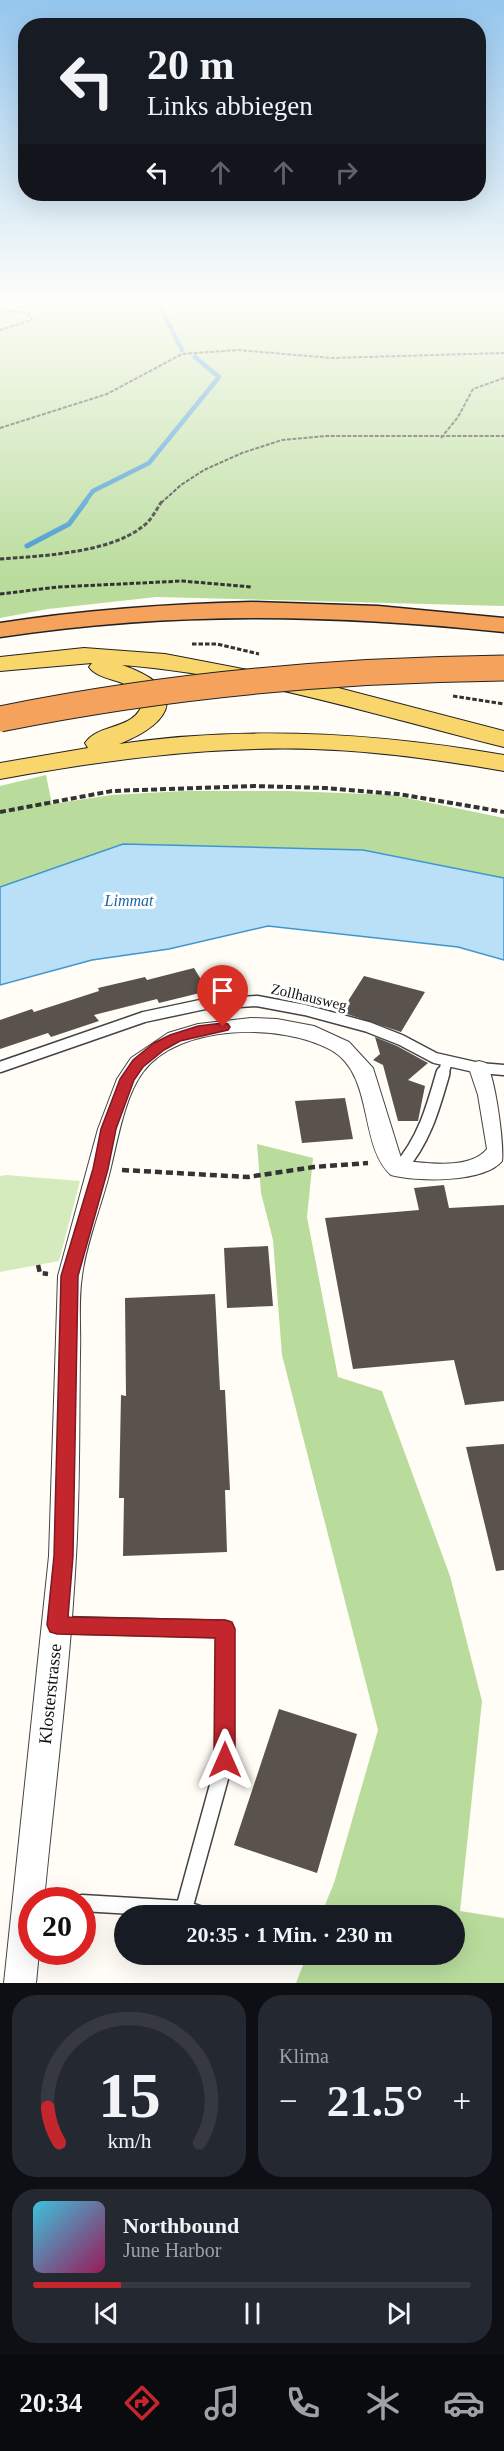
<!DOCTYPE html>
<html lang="de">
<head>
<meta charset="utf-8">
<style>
	:root { --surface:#171b24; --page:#242831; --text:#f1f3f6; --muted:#9ea1a6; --line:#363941; --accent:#c4262e }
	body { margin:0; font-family:"Times New Roman",serif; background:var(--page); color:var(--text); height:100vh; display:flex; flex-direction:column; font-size:22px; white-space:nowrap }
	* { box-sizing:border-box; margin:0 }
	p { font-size:20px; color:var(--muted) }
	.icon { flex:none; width:33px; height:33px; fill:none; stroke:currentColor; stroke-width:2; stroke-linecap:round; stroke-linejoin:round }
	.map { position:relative; height:1983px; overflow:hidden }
	.drawer { display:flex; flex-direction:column; gap:12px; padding:12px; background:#0d0f14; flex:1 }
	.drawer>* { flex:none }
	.top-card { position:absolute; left:18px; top:18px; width:468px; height:183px; border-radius:24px; box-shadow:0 6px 24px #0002; background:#171b24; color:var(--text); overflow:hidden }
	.speed { position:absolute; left:18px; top:1887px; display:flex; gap:12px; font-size:30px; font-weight:700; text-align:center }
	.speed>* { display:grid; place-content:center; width:78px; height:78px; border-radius:50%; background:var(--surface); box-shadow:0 6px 24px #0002; line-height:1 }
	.speed .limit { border:9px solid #d22; background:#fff; color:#111 }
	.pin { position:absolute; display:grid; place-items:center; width:51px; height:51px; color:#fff; margin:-62px -26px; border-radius:50% 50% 50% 0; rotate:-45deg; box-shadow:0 0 6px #0007 }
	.pin .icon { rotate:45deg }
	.me { position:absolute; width:66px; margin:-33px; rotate:0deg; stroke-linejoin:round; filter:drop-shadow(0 0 4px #0008) }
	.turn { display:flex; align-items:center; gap:21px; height:126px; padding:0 30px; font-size:27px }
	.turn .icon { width:78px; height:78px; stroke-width:2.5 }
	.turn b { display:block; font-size:42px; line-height:51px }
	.lanes { display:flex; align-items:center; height:57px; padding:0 30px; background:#0003; justify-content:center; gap:30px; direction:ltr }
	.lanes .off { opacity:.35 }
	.big { font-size:45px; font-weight:600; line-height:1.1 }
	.drawer .card { flex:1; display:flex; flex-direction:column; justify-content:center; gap:9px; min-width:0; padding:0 21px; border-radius:24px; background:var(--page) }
	.drawer .dial { align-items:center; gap:0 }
	.dial svg { height:156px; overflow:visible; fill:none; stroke:var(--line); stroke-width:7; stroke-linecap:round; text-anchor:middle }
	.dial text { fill:var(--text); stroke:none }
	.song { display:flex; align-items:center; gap:18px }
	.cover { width:72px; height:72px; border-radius:9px; background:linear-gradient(135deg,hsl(190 70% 55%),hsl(330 70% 35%)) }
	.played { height:6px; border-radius:3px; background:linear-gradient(90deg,var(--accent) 20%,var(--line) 20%) }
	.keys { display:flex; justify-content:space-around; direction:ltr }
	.heat { display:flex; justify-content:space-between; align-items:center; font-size:33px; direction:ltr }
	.drawer .tiles { flex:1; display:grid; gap:12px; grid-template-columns:1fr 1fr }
	.card:last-child { grid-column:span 2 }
	.trip { position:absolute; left:114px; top:1905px; width:351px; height:60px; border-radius:30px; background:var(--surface); box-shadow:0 6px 24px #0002; font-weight:600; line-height:60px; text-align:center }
	.menu { display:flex; height:96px; justify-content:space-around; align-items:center; background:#090b0e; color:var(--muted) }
	.menu .icon { width:42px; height:42px }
	.menu .active { color:var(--accent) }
	.menu b { font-size:27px; color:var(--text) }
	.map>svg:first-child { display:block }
</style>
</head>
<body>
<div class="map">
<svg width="504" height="1983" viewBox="0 0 504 1983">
	<rect width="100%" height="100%" fill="#fffdf5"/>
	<path fill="#d5ebbd" d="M6 1175 80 1181 59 1261 0 1272V1176Z"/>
	<path fill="#b9dc9c" d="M0 301H504V606L156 597 48 609 0 618Z
		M46 775 52 804 111 795 184 791H289L392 795 504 818V878L363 850 123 844 0 887V786Z
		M257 1144 313 1158 307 1217 338 1377 382 1391 450 1576 482 1701 460 1911 504 1918V1983H296L307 1955 454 1954V1916L321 1915 334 1883 378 1730 282 1355 273 1240 261 1193Z"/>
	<path fill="#b9e0f7" stroke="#3f96cf" stroke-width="1.5" d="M123 844 363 850 504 878V960L458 947 268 926 169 949 92 960 0 985V887Z"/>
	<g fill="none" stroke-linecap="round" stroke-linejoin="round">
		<path stroke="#3f96cf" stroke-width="4.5" d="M163 301 161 309 182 350
			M84 503 93 491 149 463 219 377 195 357"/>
		<path stroke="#3f96cf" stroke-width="5" d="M27 546 69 524 86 501"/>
	</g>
	<path fill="#5a524d" d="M194 968 208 991 159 1003 157 999 94 1015 99 1021 51 1037 48 1033 0 1049V1020L32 1009 34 1012 99 991 98 988 145 977 147 980Z
		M364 976 425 992 401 1032 341 1012Z
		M375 1037 397 1046 428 1063 408 1080 425 1086 418 1121H398L383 1065 373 1060 380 1054Z
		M345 1098 353 1139 302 1143 295 1101Z
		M444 1185 449 1208 504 1205V1401L465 1405 454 1360 353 1369 325 1218 419 1210 414 1188Z
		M268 1246 273 1306 227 1308 224 1248Z
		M215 1294 220 1390H225L230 1490H225L227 1552 123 1556 124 1498H119L121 1395 126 1396 125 1298Z
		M504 1444V1570L496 1571 466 1447Z
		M279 1709 357 1734 317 1873 234 1845Z"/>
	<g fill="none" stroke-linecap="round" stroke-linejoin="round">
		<g stroke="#444" stroke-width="13">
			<path id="service-far2" d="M0 1067 144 1017 205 1004 257 1001 305 1010 368 1027 401 1040 435 1058 479 1068 504 1070
				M443 1075 447 1061"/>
		</g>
		<g stroke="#444" stroke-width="16">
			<path id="service-far1" d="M399 1169C424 1141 433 1108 443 1073"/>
		</g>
		<g stroke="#444" stroke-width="19">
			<path id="service" d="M58 1625 225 1629V1760L184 1909
				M82 1903 184 1909 205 1916"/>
		</g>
		<g stroke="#444" stroke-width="2">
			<path id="minor" d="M251 1018 277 1019 314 1026 349 1042 373 1068 401 1158 404 1161C428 1163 470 1170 487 1149L478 1095 469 1068 472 1063 479 1061 486 1063C496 1079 504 1146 502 1161 484 1183 416 1182 391 1175 358 1145 375 1075 331 1050 283 1023 179 1023 143 1072 125 1096 118 1138 111 1167 103 1202 86 1242 82 1276 78 1302 81 1329 80 1354 79 1421 80 1489 76 1556 70 1671 55 1786 44 1900H32V1952H39L36 1983H4L49 1556 58 1276 98 1129 117 1079 131 1058 168 1033 198 1024Z"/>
		</g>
		<g stroke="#222" stroke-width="2">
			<path id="primary" d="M84 648 165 654 327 685 504 731V747C378 716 252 675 122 665 186 687 178 721 119 744 248 725 377 733 504 755V771C441 760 378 751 313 749 208 746 104 760 0 779V763L88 748 85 743C99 722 137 731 143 701 133 677 100 683 89 667L92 663 0 671V657Z"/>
		</g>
		<g stroke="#222" stroke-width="3">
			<path id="motorway" d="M252 602 378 606 504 618V632C330 614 174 611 0 637V623C84 610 167 604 252 602Z"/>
		</g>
		<path stroke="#333" stroke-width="2" stroke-dasharray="4 1.5" stroke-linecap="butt" d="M0 310 23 312 30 315 32 320 0 330
			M0 428 107 394 182 354 238 350 332 358 504 353
			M441 438 458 417 473 389 504 378
			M161 503 181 485 204 470 242 453 282 440 326 436H504"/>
		<path stroke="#333" stroke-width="3" stroke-dasharray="4.5 2" stroke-linecap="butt" d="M0 559C41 556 109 553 142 527 151 521 156 510 162 501
			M0 594 58 587 182 581 252 587
			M192 644H217L259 654
			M453 696 504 704"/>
		<path stroke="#333" stroke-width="4" stroke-dasharray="6 3" stroke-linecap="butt" d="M0 812 112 791 254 786 326 788 398 794 504 812"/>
		<path stroke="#333" stroke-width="4.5" stroke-dasharray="7 4" stroke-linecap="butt" d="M122 1170 248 1177 314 1167 368 1163
			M38 1265 40 1273 48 1274"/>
		<use href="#service-far2" stroke="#fff" stroke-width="10"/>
		<use href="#service-far1" stroke="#fff" stroke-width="13"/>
		<use href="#service" stroke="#fff" stroke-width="16"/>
		<use href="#minor" fill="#fff" fill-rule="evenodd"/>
		<use href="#primary" fill="#f9d66b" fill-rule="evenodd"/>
		<use href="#motorway" fill="#f5a25d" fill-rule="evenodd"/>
		<g stroke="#222" stroke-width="27" stroke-linecap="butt">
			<path id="motorway-bridge" d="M0 719C167 685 334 670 504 668"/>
		</g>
		<use href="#motorway-bridge" stroke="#f5a25d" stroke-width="25"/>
	</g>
	<linearGradient id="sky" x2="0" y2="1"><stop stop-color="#95c6ee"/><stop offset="0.52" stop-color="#fffefa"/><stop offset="1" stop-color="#fffefa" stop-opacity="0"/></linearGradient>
	<rect width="504" height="579" fill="url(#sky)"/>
	<path fill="#c4262e" stroke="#7f191e" stroke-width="1.5" d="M223 1023 228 1024 230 1027 228 1030 180 1041 164 1050 143 1067 134 1080 116 1129 108 1169 78 1276 73 1556 68 1617 225 1620 232 1622 235 1629V1760L232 1767 225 1770 217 1767 214 1760 215 1638 57 1634 50 1632 47 1625 54 1556 61 1276 93 1169 101 1129 120 1079 133 1060 154 1043 170 1035 198 1026Z"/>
	<g text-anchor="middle" stroke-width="6" stroke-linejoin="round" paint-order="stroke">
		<g font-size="15" fill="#111" stroke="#fff">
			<text transform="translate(309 997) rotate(13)" y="5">Zollhausweg</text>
		</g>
		<g font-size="16" font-style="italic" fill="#1768a6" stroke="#fff">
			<text x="129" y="906">Limmat</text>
		</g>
		<g font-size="18" fill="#111" stroke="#fff">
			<text transform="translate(50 1694) rotate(-84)" y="6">Klosterstrasse</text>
		</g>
	</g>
</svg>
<div class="speed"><div class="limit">20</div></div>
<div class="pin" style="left:223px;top:1027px;background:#d93025"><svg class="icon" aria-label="arrive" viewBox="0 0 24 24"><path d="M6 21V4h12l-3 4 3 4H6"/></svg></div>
<svg class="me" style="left:225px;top:1760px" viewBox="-20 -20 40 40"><path d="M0-17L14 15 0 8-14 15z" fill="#c4262e" stroke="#fff" stroke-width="4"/></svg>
<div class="trip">20:35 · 1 Min. · 230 m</div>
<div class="top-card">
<div class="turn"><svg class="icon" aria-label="left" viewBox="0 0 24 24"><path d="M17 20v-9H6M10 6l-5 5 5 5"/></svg><div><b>20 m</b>Links abbiegen</div></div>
<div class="lanes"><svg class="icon" aria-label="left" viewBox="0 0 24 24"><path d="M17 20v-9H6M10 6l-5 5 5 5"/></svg><svg class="icon off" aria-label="ahead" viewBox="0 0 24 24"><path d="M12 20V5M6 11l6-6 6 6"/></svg><svg class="icon off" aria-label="ahead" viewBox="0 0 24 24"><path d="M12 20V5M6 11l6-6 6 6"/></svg><svg class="icon off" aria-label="right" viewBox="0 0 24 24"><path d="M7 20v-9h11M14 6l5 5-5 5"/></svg></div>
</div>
</div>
<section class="drawer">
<div class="tiles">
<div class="card dial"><svg viewBox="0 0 100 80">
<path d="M14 69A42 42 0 1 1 86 69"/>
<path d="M14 69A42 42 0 0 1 8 51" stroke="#c4262e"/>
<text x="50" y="56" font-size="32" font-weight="700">15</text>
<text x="50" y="72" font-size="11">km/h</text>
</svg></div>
<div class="card"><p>Klima</p>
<div class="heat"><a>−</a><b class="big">21.5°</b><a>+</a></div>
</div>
<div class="card">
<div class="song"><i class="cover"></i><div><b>Northbound</b><p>June Harbor</p></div></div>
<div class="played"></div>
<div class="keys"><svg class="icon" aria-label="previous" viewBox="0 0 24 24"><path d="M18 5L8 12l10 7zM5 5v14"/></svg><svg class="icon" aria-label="pause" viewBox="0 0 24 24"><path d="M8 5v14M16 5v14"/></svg><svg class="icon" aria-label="next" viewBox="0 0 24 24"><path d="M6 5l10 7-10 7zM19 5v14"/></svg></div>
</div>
</div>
</section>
<nav class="menu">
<b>20:34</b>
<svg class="icon active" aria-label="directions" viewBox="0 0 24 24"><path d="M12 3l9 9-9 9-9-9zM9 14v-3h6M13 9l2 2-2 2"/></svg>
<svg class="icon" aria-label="music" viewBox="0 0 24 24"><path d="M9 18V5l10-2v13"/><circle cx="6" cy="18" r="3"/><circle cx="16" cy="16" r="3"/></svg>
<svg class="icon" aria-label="phone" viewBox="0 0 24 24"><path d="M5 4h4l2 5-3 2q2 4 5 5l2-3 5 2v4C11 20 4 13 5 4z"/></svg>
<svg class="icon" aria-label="climate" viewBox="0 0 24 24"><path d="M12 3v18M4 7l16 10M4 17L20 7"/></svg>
<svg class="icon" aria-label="car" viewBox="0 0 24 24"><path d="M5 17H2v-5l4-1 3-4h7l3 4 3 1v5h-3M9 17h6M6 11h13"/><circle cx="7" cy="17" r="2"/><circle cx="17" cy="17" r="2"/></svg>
</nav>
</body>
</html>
